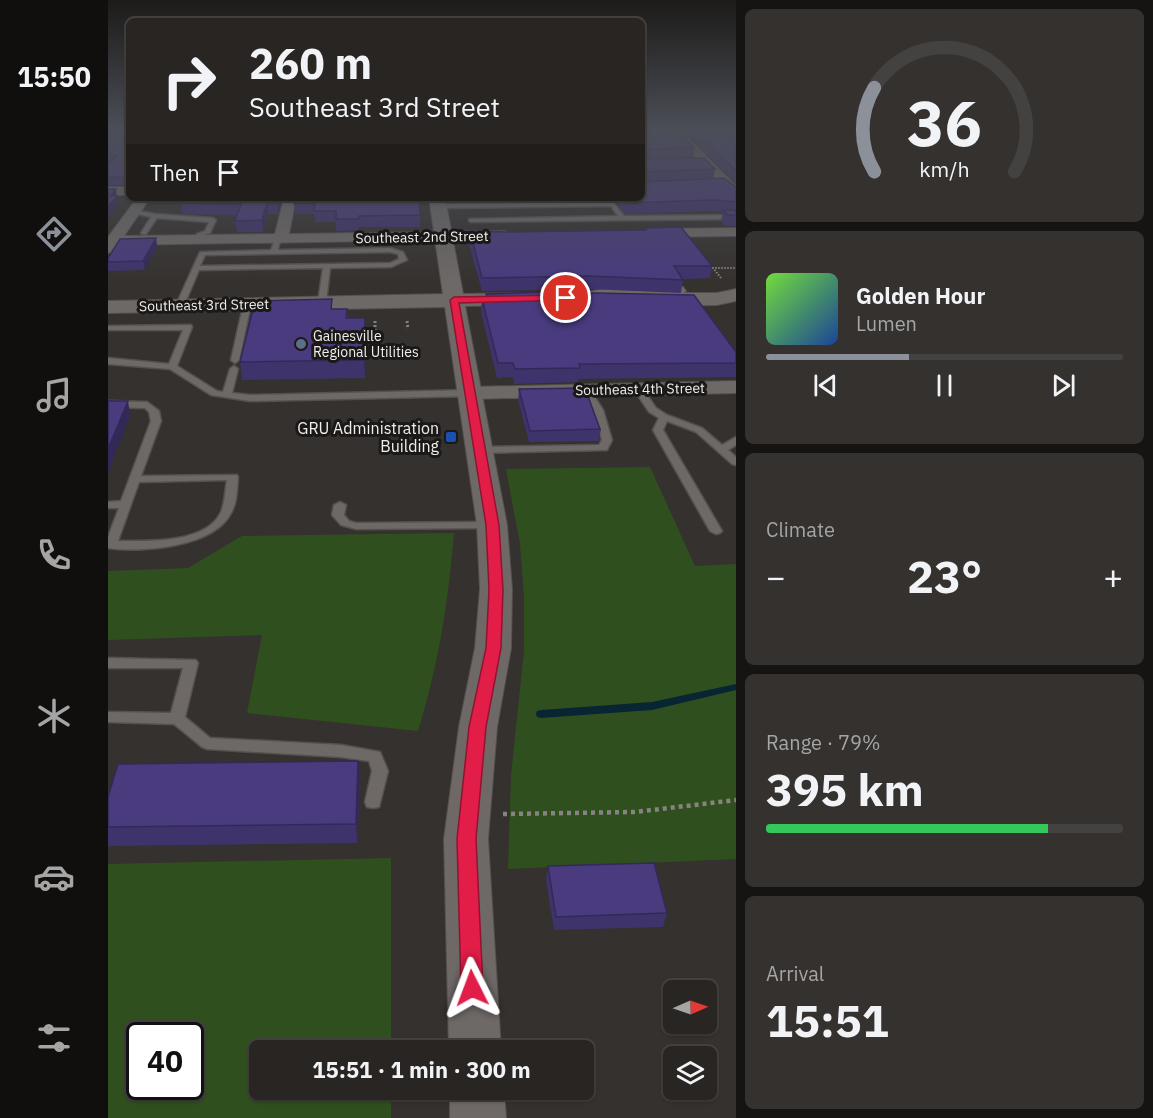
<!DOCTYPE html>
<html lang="en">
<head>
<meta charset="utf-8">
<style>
	:root { --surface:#282522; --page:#34312f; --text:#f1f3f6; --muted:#a5a5a5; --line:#444240; --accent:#8c9099 }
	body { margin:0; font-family:"IBM Plex Sans",sans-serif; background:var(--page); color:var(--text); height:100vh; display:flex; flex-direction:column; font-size:22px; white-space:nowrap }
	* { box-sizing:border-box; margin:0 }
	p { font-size:20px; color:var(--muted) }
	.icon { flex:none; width:33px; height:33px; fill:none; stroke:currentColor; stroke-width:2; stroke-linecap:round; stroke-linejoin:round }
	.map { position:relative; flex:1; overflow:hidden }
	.side { display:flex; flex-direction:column; gap:9px; padding:9px; background:#161413; width:417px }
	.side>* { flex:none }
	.top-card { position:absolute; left:18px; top:18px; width:519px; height:183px; border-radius:9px; box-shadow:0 2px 4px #0004,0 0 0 2px var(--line); background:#282522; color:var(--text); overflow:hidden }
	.needle { width:39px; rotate:88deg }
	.buttons { position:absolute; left:555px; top:980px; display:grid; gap:12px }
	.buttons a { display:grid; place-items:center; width:54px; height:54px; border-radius:9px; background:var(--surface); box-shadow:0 2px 4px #0004,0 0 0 2px var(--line); font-size:30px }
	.speed { position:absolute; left:18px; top:1022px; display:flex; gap:12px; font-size:30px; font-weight:700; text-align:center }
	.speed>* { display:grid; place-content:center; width:78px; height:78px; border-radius:50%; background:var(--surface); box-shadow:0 2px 4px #0004,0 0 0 2px var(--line); line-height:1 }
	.speed .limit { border:3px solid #111; border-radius:9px; background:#fff; color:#111 }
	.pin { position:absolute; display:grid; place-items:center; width:51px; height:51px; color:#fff; margin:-26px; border:3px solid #fff; border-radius:50%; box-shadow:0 2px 6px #0007 }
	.me { position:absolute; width:66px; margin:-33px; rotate:357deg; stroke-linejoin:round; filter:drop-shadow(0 0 4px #0008) }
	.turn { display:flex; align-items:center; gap:21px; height:126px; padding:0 24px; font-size:27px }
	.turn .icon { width:78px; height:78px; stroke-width:2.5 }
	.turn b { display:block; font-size:42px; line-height:51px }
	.then { display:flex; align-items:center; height:57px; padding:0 24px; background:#0003; gap:12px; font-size:22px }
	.big { font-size:45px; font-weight:700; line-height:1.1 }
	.side .tile { flex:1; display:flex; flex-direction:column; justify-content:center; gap:9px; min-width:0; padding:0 21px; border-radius:9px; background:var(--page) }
	.side .dial { align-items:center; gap:0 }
	.dial svg { height:156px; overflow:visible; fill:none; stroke:var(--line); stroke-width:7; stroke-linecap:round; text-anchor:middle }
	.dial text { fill:var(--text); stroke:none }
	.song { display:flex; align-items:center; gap:18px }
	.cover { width:72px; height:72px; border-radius:9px; background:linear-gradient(135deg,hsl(100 70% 55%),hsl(220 70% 35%)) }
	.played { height:6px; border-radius:3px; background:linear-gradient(90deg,var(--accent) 40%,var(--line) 40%) }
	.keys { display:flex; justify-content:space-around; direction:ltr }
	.heat { display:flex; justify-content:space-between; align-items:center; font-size:33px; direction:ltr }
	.charge { height:9px; border-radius:4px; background:linear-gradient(90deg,#34c759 79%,var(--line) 0) }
	.trip { position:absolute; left:141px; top:1040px; width:345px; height:60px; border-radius:9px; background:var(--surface); box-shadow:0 2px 4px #0004,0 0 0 2px var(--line); font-weight:700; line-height:60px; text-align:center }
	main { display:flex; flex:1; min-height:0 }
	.tab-bar { display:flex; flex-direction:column; width:108px; justify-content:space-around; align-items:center; background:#100f0e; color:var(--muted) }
	.tab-bar .icon { width:42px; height:42px }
	.tab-bar .on { color:var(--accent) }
	.tab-bar b { font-size:27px; color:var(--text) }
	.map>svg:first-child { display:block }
</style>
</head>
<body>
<main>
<nav class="tab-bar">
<b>15:50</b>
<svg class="icon on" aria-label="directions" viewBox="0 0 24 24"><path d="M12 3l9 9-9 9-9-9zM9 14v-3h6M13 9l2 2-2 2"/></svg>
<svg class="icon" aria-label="music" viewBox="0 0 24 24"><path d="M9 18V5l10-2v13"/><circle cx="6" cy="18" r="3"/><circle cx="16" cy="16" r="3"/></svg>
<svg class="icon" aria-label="phone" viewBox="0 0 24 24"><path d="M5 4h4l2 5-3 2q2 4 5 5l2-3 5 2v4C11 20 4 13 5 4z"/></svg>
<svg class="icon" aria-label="climate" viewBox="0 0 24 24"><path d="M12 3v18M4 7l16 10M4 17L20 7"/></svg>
<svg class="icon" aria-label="car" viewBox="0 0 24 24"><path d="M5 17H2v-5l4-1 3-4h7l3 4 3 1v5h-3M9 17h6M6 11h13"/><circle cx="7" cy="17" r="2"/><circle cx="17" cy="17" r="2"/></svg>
<svg class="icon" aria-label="filters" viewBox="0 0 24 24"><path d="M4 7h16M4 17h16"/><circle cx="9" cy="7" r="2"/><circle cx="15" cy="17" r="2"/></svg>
</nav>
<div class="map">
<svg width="628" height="1118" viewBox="0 0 628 1118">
	<rect width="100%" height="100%" fill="#35312e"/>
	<path fill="#304f1f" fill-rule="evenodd" d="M542 467 587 566 628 564V859L400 869 403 775 416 651V596L412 544 398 469Z
		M346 533C340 604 331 662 310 731L139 713 154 635 0 640V571L80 568 134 536Z
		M283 858V1050H152V1089H283V1118H0V864ZM32 1035H82V1086H32Z"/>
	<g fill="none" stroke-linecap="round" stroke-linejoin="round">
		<path fill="#072533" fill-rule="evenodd" d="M628 684V690L544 710 433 718 429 717 428 714 429 711 433 710 544 702Z"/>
		<g stroke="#53504e" stroke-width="3">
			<path id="service" d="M505 202 516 216 628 215V219L363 222 361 221V219L510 216 503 206 330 208 327 206 330 204Z
				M26 210 47 214 105 218 108 220 102 233 95 235 92 241 90 242 87 240 89 234 97 231 101 222 49 218 38 234 36 235 33 233 43 217 24 213 23 212Z
				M173 237 176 239 171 244 170 250 282 248 295 252 299 260 283 267 222 268 218 302 214 304 210 302 215 268 91 270 76 305 72 307 68 305 92 252 163 250 166 242ZM282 252 290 254 291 259 282 263 92 266 97 255Z
				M136 302 143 304 131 360 127 363 123 360Z
				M83 325 84 327 69 366 109 391 115 392 122 369 126 366 130 369 124 393 142 395 363 390 368 393 363 396 142 401 103 395 62 369 0 364V358L61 364 75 330H0V326Z
				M530 385 533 386 548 408 559 415 594 428 614 445 628 437V445L620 450 628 457V465L624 464 588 432 559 421 555 430 614 531 612 533 608 534 602 531 545 430 551 418 541 412 525 388Z
				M478 387 481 388 495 410 504 440 499 450 372 453 367 450 372 447 491 445 494 440 485 410 473 390Z
				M0 401 39 402 51 411 53 421 33 476 129 475 130 477C129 489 129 503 123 513 106 547 34 553 0 548V537L11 508H0V502L13 501 43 421 41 412 37 408 0 407ZM119 480C117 491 117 503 113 512 98 544 39 541 10 541L31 482Z
				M232 502 238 505 236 515 241 521 248 523 383 522 389 525 383 528 248 529 233 525 224 515 226 505Z
				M0 658 88 660 90 663 77 717 102 738 233 745 272 752 280 771 271 807 265 808 259 807 257 802 264 771 261 761 233 757 99 749 94 747 66 724 0 722V712L63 713 75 668H0Z"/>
		</g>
		<g stroke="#53504e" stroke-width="2">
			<path id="minor" d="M558 127H569L628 186V197L624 196Z
				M0 187H21V195H0Z
				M29 198H42L16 236 167 234 176 198H188L181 234 397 231 404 235 397 239 10 245 5 252 0 253V237Z
				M628 228V236L544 237 537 233 544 229Z
				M628 381V393L363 399 353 393 363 387Z"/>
		</g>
		<g stroke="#53504e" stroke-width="2">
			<path id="tertiary" d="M321 198H337L355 294 416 293 423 295 426 299 423 303 416 305 357 306 399 525 404 589 403 648 389 727 380 839 393 1050H341L336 839 351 727 367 648 372 589 369 525 337 307 0 313V301L335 294Z
				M568 285 575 287 578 291 576 293H609L628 289V301L609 305 547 306 540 304 537 300 539 298 480 303 473 301 470 297 473 293 512 286Z
				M342 1089H396L398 1118H342Z"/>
		</g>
		<path stroke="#868380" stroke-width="2" stroke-dasharray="1.5 1.5" stroke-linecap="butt" d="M613 278 605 268H628"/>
		<path stroke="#868380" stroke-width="3" stroke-dasharray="2 2" stroke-linecap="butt" d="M267 321V330
			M299 321 300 329"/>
		<path stroke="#868380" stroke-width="4.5" stroke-dasharray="4 4" stroke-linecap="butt" d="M395 814 527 812 628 800"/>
		<use href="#service" fill="#6e6967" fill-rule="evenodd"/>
		<use href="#minor" fill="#6e6967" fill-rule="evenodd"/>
		<use href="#tertiary" fill="#6e6967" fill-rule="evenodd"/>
	</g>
	<path fill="#3f336c" d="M534 127 586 148 585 158 607 169 605 179 628 187V226H617L613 221 615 212 604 211 517 214 508 202 498 199 409 200 408 198H534Z
		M573 127H628V184Z
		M0 130H21V182L19 185H0V165L2 163H0Z
		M174 198 170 214H160L155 232H129L127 221 129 215 74 214 73 203Z
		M187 198 312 215V227H251V230L228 231V222H207L206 214H187L186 203Z
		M536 228 604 266 602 278 575 279 573 293 480 289 374 291 361 244 362 231 400 232 536 230Z
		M48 238 49 247 37 270 0 271V258Z
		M378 294 628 352V377L471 379 470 382 406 384 405 377 389 378 373 312 374 299H378Z
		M225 309H239L240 318 257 335V378L134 380 132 362Z
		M411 389 493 429 491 441 421 442 410 400Z
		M250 761 252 780 249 843 0 846V797Z
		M440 866 559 913 555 927 446 930 438 880Z"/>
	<path fill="#332958" d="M21 172V182L19 185 17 177Z
		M8 189 10 204 0 218V207L2 196Z
		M170 198H174L170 214 169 203Z
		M159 203 160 214 155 232 154 220Z
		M48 238 49 247 37 270 35 261Z
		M257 318V378L256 360Z
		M20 401 22 415 0 473V449Z
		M250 761 252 780 249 843 248 824Z"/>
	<path fill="#493b7e" stroke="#332958" stroke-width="1.5" d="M534 127H566L586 148 535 149 534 157Z
		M583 127H628V171Z
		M0 130H21V172L17 177H0V165L9 155H0Z
		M596 158 607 169 535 172 534 181V159Z
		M616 178 628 187V202L606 200 518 203 515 198H534V182Z
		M0 189H8L2 196H9L0 207Z
		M75 198H170L169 203H159L154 220 127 221 133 204 73 203Z
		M187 198H311L312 215 251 216V219H228V211H206L207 203H186Z
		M615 210H628V215H620Z
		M573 227 604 266H566L575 280 481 276 374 278 362 231 400 232 538 230 536 228Z
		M48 238 35 261 0 262V258L12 239Z
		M436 292 586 295 628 352V363L471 364 472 368 407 369 405 363H390L374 299H380L378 294Z
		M224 299 223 309H239L238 318H257L256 360 132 362 147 301Z
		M477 388 492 429 422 431 411 389Z
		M0 401H20L0 449Z
		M250 761 248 824 0 827V797L10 764Z
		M546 863 559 913 448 917 440 866Z"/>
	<linearGradient id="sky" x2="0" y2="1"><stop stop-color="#1d1b19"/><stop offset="0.45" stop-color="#4b4e57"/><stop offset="1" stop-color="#4b4e57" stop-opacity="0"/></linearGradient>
	<rect width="628" height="284" fill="url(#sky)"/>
	<path fill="#e11d48" stroke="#92132f" stroke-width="1.5" d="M458 295 461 296V300L351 303 391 525 395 590 393 648 378 727 368 839 375 988 372 996 364 999 356 996 353 988 349 839 361 727 378 648 381 590 378 525 342 300 346 297Z"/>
	<circle fill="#5c6f8a" stroke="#1b1918" stroke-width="2" cx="193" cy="344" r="6"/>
	<rect fill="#1a4fb4" stroke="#1b1918" stroke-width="2" x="337" y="431" width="12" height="12" rx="3"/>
	<g text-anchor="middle" stroke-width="6" stroke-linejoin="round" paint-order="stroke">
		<g font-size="14" fill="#f0eeec" stroke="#1b1918">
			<text transform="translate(314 237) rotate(-1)" y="5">Southeast 2nd Street</text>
			<text transform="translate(96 305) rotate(-1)" y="5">Southeast 3rd Street</text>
			<text transform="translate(532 389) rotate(-1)" y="5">Southeast 4th Street</text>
		</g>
		<g font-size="14" fill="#f0eeec" stroke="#1b1918" text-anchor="start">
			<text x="205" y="341">Gainesville<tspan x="205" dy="16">Regional Utilities</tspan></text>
		</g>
		<g font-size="16" fill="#f0eeec" stroke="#1b1918" text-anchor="end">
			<text x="331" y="434">GRU Administration<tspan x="331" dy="18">Building</tspan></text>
		</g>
	</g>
</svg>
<div class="buttons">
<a><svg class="needle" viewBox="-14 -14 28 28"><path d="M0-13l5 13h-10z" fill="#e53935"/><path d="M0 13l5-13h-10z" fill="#a5a5a5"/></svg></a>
<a><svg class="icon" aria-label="layers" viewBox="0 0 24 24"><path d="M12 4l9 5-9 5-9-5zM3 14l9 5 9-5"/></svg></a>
</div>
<div class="speed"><div class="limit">40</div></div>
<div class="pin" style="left:458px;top:298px;background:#d93025"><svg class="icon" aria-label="arrive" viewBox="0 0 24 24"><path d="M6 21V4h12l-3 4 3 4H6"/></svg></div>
<svg class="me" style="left:364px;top:988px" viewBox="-20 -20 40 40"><path d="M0-17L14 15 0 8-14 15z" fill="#e11d48" stroke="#fff" stroke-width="4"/></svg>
<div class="trip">15:51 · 1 min · 300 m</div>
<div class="top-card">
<div class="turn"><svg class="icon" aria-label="right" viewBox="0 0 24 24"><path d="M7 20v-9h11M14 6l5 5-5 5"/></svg><div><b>260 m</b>Southeast 3rd Street</div></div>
<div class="then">Then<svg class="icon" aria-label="arrive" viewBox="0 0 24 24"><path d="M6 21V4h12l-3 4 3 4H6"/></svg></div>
</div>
</div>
<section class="side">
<div class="tile dial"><svg viewBox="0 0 100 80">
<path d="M14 69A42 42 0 1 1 86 69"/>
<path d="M14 69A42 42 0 0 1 14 26" stroke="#8c9099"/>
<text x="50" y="56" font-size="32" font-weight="700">36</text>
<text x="50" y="72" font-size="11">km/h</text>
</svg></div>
<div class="tile">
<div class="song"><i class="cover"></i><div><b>Golden Hour</b><p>Lumen</p></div></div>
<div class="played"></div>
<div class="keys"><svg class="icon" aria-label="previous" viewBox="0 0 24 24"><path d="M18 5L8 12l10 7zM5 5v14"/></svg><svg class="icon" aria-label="pause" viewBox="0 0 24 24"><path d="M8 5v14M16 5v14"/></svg><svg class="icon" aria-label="next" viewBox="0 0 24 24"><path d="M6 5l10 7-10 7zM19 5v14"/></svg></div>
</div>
<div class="tile"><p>Climate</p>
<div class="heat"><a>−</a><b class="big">23°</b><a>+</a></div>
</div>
<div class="tile"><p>Range · 79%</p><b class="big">395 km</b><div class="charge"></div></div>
<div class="tile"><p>Arrival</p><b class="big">15:51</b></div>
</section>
</main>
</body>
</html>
